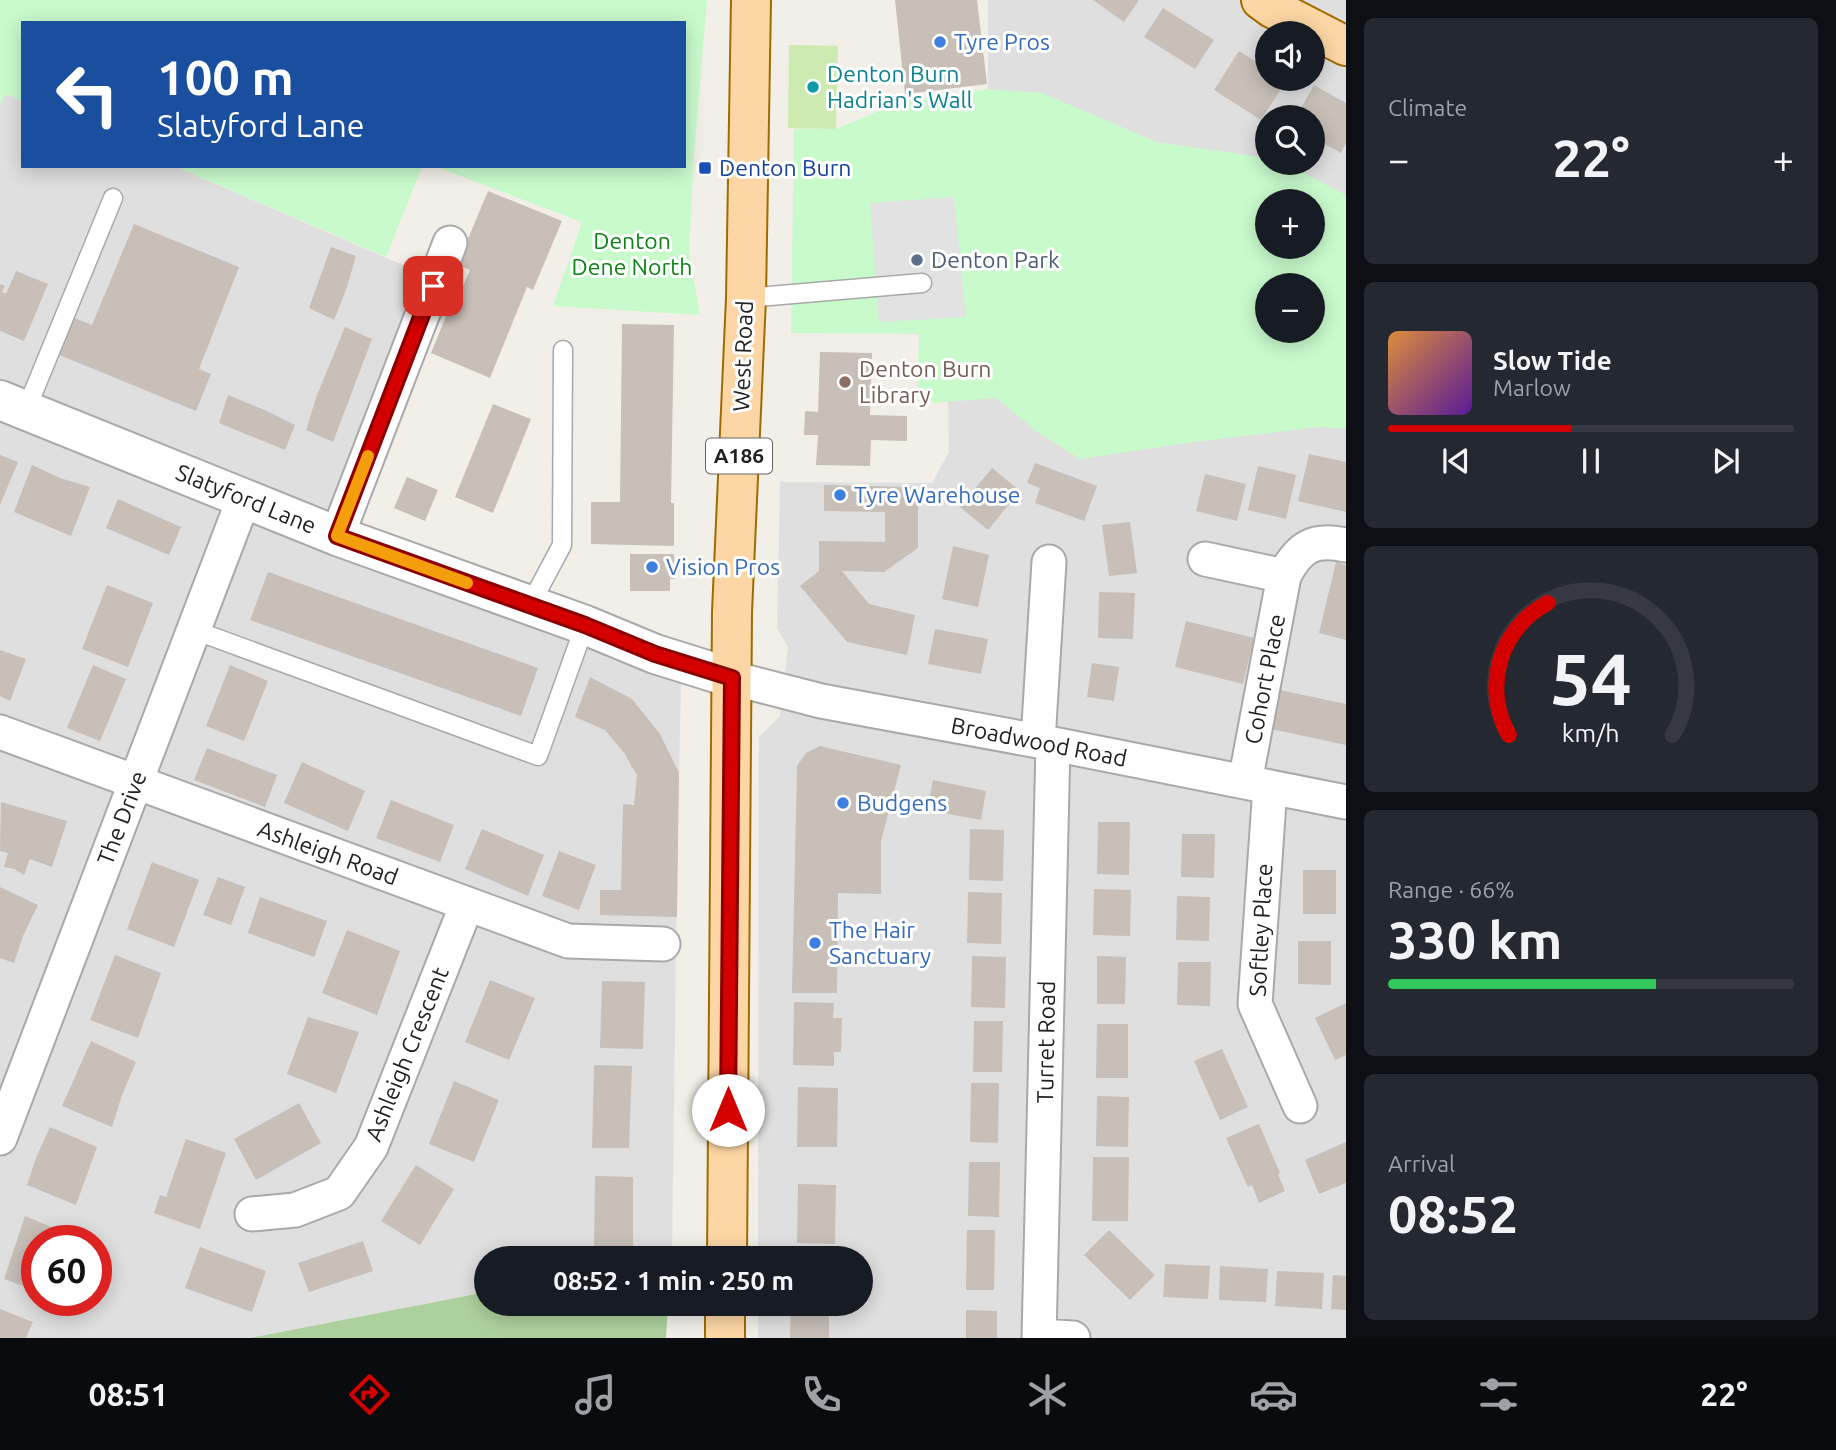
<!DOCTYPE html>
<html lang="en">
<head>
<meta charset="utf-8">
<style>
	:root { --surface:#171b24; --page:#242831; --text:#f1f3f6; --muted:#9ea1a6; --line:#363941; --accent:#d40000 }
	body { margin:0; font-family:Ubuntu,sans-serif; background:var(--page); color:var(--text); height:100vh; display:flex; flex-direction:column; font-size:26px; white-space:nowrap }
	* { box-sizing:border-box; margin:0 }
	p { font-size:23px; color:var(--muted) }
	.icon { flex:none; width:38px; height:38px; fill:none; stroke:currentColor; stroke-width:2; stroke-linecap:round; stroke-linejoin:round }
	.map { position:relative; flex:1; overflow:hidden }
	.sheet { display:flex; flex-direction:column; gap:18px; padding:18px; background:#0d0f14; width:490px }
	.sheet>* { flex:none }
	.guide { position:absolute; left:21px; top:21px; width:665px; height:147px; border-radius:0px; box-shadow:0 4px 18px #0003; background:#1a4fa0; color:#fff; overflow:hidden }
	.controls { position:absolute; left:1255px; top:21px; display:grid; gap:14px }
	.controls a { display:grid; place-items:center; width:70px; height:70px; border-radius:50%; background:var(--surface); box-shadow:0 4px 18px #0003; font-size:35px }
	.speed { position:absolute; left:21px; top:1225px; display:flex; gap:14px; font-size:35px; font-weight:700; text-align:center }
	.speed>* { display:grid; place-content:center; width:91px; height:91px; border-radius:50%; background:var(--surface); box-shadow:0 4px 18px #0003; line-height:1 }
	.speed .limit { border:10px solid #d22; background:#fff; color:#111 }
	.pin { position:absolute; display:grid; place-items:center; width:60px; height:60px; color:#fff; margin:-30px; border-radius:14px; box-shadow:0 4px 10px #0006 }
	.me { position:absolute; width:77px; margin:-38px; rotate:0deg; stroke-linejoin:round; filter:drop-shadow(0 0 5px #0008) }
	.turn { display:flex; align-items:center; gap:24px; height:147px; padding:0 21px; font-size:32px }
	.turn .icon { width:91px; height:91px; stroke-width:2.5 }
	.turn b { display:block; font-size:49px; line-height:60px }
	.big { font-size:52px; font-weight:600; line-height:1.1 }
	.sheet .widget { flex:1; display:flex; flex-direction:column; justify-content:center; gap:10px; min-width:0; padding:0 24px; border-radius:10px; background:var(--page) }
	.sheet .dial { align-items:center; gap:0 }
	.dial svg { height:182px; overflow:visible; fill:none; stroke:var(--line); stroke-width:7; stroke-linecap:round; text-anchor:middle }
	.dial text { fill:var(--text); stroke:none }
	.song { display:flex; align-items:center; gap:21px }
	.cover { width:84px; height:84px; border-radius:10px; background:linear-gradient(135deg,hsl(30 70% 55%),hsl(270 70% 35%)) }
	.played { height:7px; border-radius:4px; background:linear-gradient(90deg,var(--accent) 45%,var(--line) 45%) }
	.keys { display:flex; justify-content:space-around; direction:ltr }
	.heat { display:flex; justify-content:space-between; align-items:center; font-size:38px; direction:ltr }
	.charge { height:10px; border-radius:5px; background:linear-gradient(90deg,#34c759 66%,var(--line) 0) }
	.trip { position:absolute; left:474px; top:1246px; width:399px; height:70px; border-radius:35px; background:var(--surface); box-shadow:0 4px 18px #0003; font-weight:600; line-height:70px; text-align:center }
	.tabs { display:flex; height:112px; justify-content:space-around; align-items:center; background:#090b0e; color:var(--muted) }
	.tabs .icon { width:49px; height:49px }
	.tabs .on { color:var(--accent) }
	.tabs b { font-size:32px; color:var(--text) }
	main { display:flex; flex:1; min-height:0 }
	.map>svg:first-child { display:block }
</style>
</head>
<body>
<main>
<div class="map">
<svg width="1346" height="1338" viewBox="0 0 1346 1338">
	<rect width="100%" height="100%" fill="#f2efe9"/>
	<path fill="#e0dfdf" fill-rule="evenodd" d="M988 0H1346V1338H758V1304H861V1258H758L759 737 780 716 788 647 777 628 780 482 932 483 949 452 948 401 988 89ZM1267 33H1312V79H1267ZM1267 117H1312V163H1267ZM1267 201H1312V247H1267ZM1267 285H1312V331H1267Z
		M5 94 23 101V166H174L449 285 344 553 681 683 677 872 672 1256 659 1258H486V1292L250 1338H0V105ZM37 1241H96V1300H37Z"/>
	<path fill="#cdebb0" d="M789 45 838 46 836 129 788 128Z"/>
	<path fill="#add19e" d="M486 1292V1304H668L666 1338H250Z"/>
	<path fill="#c8facc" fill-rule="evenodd" d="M0 0H707L694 154 689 252 700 315 553 306 582 222 434 166H684V23H23V101L5 94 0 105Z
		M988 89 1042 93 1157 142 1267 158V163H1285L1346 195V429L1320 427 1194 442 1080 459 1036 431 996 398 933 403 917 387 919 334 791 333 794 129H836L900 102ZM1267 201H1312V247H1267ZM1267 285H1312V331H1267Z
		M174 166H422L386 257Z"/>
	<path fill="#e2e2e2" d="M954 197 966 317 879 322 870 203Z"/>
	<path fill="#c7bfb8" d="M895 0H977L987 84 905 94Z
		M1093 0H1139L1124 22Z
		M1163 8 1214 40 1195 69 1144 37Z
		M1239 51 1267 69V79H1282L1286 81 1261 120 1214 90Z
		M1314 85 1346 103V143L1341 153 1312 137V117H1296Z
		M488 191 562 221 533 290 527 287 490 378 431 353 457 289 461 291 470 270 457 265Z
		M134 224 239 267 199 369 211 374 196 411 52 352 67 315 92 325Z
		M331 247 356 256 347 287 334 320 309 308Z
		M16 271 48 284 24 341 0 331V284L5 286 2 292 6 294Z
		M622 324 674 325 671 503H674V546L591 544V502H620Z
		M345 327 372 339 333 442 306 430 317 395Z
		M820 352 872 353 870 415 907 416V441L871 440 870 466 816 465 818 435H804L805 411 818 412Z
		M228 395 267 411 295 425 285 450 219 423Z
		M493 404 531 419 493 513 455 497Z
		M1309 454 1346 462V512L1298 501Z
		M0 455 18 462 0 505Z
		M1035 463 1097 486 1084 521 1035 503 1040 488 1027 483Z
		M32 465 60 478 90 487 71 536 14 512Z
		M1258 466 1296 475 1286 519 1248 510Z
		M992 468 1020 491 988 530 960 507Z
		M1205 474 1246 484 1237 521 1196 511Z
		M407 477 438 490 425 521 394 508Z
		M824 485 918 487V548L884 572 842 571 869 604 915 615 907 655 847 642 800 586 819 571V541L885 542V512L824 511Z
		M118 499 181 527 169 555 106 528Z
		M1130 522 1137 573 1109 576 1102 525Z
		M953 546 989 555 978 607 942 599Z
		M630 554H674L675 579H670V591H630Z
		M1336 562 1346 565V640L1319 633Z
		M268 572 538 668 521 716 250 620Z
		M107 585 153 603 128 667 82 649Z
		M1099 592 1135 593 1133 639 1098 638Z
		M1186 621 1254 638 1243 684 1175 667Z
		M935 629 988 639 981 674 928 664Z
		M0 650 26 659 10 701 0 696Z
		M1092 663 1119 667 1114 701 1087 697Z
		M93 665 126 679 100 741 67 728Z
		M230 665 268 681 244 741 206 726Z
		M590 677 632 699 660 734 679 773 677 917 600 915V890H621L623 804 634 805 637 775 624 753 605 730 575 717Z
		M1275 689 1346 704V745L1267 728Z
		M820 746 901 765 881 841V894L838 893 837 993H792L797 766 806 753Z
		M207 748 277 775 265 807 194 780Z
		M302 762 365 791 348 831 284 803Z
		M933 780 986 791 981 820 927 810Z
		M391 800 454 825 440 862 376 838Z
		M1 802 67 821 52 867 30 859 24 875 14 869 4 867 8 853 0 851Z
		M1098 822H1130L1129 875 1097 874Z
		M482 829 544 855 528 896 465 869Z
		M970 829 1004 830 1003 881 969 880Z
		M1182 834H1215L1214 878 1181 877Z
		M559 851 596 865 579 910 542 896Z
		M152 862 199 880 174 947 127 929Z
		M1303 870H1336V914H1303Z
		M218 877 245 887 231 925 203 915Z
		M0 887 38 905 23 936 14 963 0 958Z
		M1094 889 1131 890 1130 936 1093 935Z
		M968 892 1002 893 1001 944 967 943Z
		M1177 896 1210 897 1209 941 1176 940Z
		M260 897 327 921 314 957 248 933Z
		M347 930 400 951 377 1015 322 993Z
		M1298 941H1331V985L1298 984Z
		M115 955 161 973 138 1038 90 1020Z
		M972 956 1006 957 1005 1008 971 1007Z
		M1097 956 1126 957 1125 1004H1097Z
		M1178 962H1211L1210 1006 1177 1005Z
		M490 980 535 998 509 1060 465 1042Z
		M602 981 645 982 643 1049 600 1048Z
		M794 1002 834 1003 833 1018H842L841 1052H834V1066L793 1065Z
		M1346 1003V1055L1335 1060 1315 1018Z
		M308 1017 359 1032 336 1093 287 1074Z
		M974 1021H1003L1002 1072H973Z
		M1097 1024H1128V1078H1096Z
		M91 1041 136 1062 122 1095 112 1127 62 1106Z
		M1222 1049 1248 1107 1220 1120 1194 1061Z
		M594 1065 632 1066 629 1148H592Z
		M454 1081 499 1100 474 1162 429 1144Z
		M971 1083H999L998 1143 970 1142Z
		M798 1087 838 1088 837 1147H797Z
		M1097 1096 1129 1097 1128 1147 1096 1146Z
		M299 1103 321 1143 256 1180 234 1139Z
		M1259 1124 1280 1173 1278 1174 1285 1191 1259 1203 1252 1185 1248 1187 1226 1138Z
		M50 1127 97 1147 76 1205 27 1185 36 1158Z
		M186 1139 226 1153 200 1229 154 1213 160 1195 166 1197Z
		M1346 1142V1183L1319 1194 1305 1160Z
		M1093 1157H1129L1128 1221H1092Z
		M969 1162H1000L999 1217 968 1216Z
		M416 1165 454 1189 420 1245 381 1221Z
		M595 1176 633 1177V1251H594Z
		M798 1184 836 1185 835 1244 797 1243Z
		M25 1216 66 1233 64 1241H37V1291L4 1279Z
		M967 1230H995L994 1290H966Z
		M1109 1230 1155 1275 1130 1300 1084 1255Z
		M363 1241 373 1271 309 1292 298 1263Z
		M200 1247 266 1271 252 1312 185 1288Z
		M1165 1264 1210 1266 1208 1299 1163 1297Z
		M1220 1266 1268 1269 1266 1302 1219 1300Z
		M1277 1271 1324 1273 1322 1309 1275 1306Z
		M1333 1275 1346 1276V1310L1331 1309Z
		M791 1304H829V1338H790Z
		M0 1309 33 1322 26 1338H0Z
		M966 1310 997 1311V1338H966Z"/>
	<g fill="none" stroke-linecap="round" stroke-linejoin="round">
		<g stroke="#a9a9a9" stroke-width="21">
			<path id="service" d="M746 298 922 283
				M26 410 113 198
				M530 605 562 545 563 350
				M194 630 538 756 585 625"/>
		</g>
		<g stroke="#a9a9a9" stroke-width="37">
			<path id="minor" d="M337 536 450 243
				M1205 559 1284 576C1299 547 1313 538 1346 545
				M732 678 821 701 1038 741 1346 802
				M0 732 568 941 663 944
				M1038 741 1049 562
				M1245 782 1284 576
				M1270 787 1255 1004 1300 1106
				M0 1138 244 498
				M252 1214 295 1210 339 1193 371 1147 467 904
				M1039 1336 1073 1338
				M1039 1338 1053 745"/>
		</g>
		<g stroke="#a9a9a9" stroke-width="42">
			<path id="tertiary" d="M0 400 337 536 585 625 655 654 732 678"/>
		</g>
		<g stroke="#a06b00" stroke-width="42">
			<path id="primary" d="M1261 0 1272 8 1346 46
				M727 1258 732 612 746 298 751 0
				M725 1338V1304"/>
		</g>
		<use href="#service" stroke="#fff" stroke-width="18"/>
		<use href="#minor" stroke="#fff" stroke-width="33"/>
		<use href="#tertiary" stroke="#fff" stroke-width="38"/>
		<use href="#primary" stroke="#fcd6a4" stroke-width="38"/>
	</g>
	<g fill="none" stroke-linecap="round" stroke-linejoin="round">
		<g stroke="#8a0000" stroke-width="18">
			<path id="route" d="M433 286 337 536 585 625 655 654 732 678 728 1110"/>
		</g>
		<use href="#route" stroke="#d40000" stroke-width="12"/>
		<path stroke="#f59e0b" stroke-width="12" d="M368 456 337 536 467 583"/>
	</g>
	<g fill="#3f7fe0" stroke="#fff" stroke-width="2.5">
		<circle cx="940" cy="42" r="7"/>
		<circle cx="840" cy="495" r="7"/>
		<circle cx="652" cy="567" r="7"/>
		<circle cx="843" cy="803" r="7"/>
		<circle cx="815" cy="943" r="7"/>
	</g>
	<circle fill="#0f9aa8" stroke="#fff" stroke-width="2.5" cx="813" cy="87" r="7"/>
	<rect fill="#1a4fb4" stroke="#fff" stroke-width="2.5" x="698" y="161" width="14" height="14" rx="3.5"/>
	<circle fill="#5c6f8a" stroke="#fff" stroke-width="2.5" cx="917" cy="260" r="7"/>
	<circle fill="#8d6e63" stroke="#fff" stroke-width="2.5" cx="845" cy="382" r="7"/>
	<g text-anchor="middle" stroke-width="6" stroke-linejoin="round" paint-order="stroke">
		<rect fill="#fff" stroke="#646464" stroke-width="2" x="706" y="438.5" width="66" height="35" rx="5"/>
		<g font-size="21" font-weight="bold" fill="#222">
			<text x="739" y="463">A186</text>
		</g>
		<g font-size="23" fill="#366cbe" stroke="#fff" text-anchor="start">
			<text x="954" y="50">Tyre Pros</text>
			<text x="854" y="503">Tyre Warehouse</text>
			<text x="666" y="575">Vision Pros</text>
			<text x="857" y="811">Budgens</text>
			<text x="829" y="938">The Hair<tspan x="829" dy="26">Sanctuary</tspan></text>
		</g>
		<g font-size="23" fill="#0d838f" stroke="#fff" text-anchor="start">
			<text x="827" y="82">Denton Burn<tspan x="827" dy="26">Hadrian's Wall</tspan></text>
		</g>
		<g font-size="23" fill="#164399" stroke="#fff" text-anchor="start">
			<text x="719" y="176">Denton Burn</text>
		</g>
		<g font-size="23" fill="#0c8416" stroke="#fff">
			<text x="632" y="249">Denton<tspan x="632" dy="26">Dene North</tspan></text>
		</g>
		<g font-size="23" fill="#4e5e75" stroke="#fff" text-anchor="start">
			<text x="931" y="268">Denton Park</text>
		</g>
		<g font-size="23" fill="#222" stroke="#fff">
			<text transform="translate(743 356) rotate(-88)" y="8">West Road</text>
			<text transform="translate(246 499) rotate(22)" y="8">Slatyford Lane</text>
			<text transform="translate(1265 679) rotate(-79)" y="8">Cohort Place</text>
			<text transform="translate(1039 742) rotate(11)" y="8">Broadwood Road</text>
			<text transform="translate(122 818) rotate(-69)" y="8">The Drive</text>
			<text transform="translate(328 853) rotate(20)" y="8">Ashleigh Road</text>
			<text transform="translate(1261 930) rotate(-87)" y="8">Softley Place</text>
			<text transform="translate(1046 1042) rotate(-89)" y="8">Turret Road</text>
			<text transform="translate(407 1054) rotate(-68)" y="8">Ashleigh Crescent</text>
		</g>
		<g font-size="23" fill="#785e54" stroke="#fff" text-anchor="start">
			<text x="859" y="377">Denton Burn<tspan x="859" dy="26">Library</tspan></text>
		</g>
	</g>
</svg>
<div class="controls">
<a><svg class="icon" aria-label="sound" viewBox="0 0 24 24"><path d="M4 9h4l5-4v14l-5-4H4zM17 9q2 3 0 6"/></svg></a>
<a><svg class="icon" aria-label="search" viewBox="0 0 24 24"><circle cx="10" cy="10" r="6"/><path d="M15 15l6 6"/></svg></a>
<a>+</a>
<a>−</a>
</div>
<div class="speed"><div class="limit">60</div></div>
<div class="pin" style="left:433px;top:286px;background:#d93025"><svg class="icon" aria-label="arrive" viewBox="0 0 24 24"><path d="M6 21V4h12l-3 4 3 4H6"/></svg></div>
<svg class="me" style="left:728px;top:1110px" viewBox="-20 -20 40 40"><circle r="19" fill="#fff"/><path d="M0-13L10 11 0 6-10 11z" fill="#d40000"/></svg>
<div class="trip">08:52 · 1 min · 250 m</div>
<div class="guide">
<div class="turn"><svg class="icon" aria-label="left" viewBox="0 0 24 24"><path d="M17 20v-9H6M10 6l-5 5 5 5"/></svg><div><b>100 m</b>Slatyford Lane</div></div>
</div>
</div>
<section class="sheet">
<div class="widget"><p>Climate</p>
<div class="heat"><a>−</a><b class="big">22°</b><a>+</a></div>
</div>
<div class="widget">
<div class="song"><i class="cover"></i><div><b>Slow Tide</b><p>Marlow</p></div></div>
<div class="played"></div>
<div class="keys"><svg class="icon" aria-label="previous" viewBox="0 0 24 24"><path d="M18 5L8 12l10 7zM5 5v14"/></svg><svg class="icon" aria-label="pause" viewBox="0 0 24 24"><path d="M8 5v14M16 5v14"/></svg><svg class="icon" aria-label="next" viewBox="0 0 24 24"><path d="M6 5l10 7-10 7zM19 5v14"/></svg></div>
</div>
<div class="widget dial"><svg viewBox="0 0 100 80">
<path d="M14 69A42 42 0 1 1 86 69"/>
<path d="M14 69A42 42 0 0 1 31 11" stroke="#d40000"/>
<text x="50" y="56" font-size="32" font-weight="700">54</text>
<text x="50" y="72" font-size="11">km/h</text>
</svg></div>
<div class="widget"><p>Range · 66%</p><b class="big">330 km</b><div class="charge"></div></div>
<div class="widget"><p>Arrival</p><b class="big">08:52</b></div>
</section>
</main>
<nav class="tabs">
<b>08:51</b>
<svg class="icon on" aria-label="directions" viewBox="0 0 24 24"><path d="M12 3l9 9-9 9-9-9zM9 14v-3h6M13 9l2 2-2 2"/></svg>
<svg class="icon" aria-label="music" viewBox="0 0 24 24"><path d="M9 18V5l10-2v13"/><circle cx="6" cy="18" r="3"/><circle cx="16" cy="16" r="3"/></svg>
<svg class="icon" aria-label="phone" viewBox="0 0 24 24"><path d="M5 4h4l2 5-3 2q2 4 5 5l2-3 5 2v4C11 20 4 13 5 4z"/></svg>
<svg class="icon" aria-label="climate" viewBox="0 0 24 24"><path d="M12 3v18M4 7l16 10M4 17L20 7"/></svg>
<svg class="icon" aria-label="car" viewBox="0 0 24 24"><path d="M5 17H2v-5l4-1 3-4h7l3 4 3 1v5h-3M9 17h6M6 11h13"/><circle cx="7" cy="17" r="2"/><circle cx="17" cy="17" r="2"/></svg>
<svg class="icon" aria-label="filters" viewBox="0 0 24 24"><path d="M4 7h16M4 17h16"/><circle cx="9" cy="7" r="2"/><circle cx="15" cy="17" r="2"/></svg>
<b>22°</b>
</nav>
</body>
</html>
